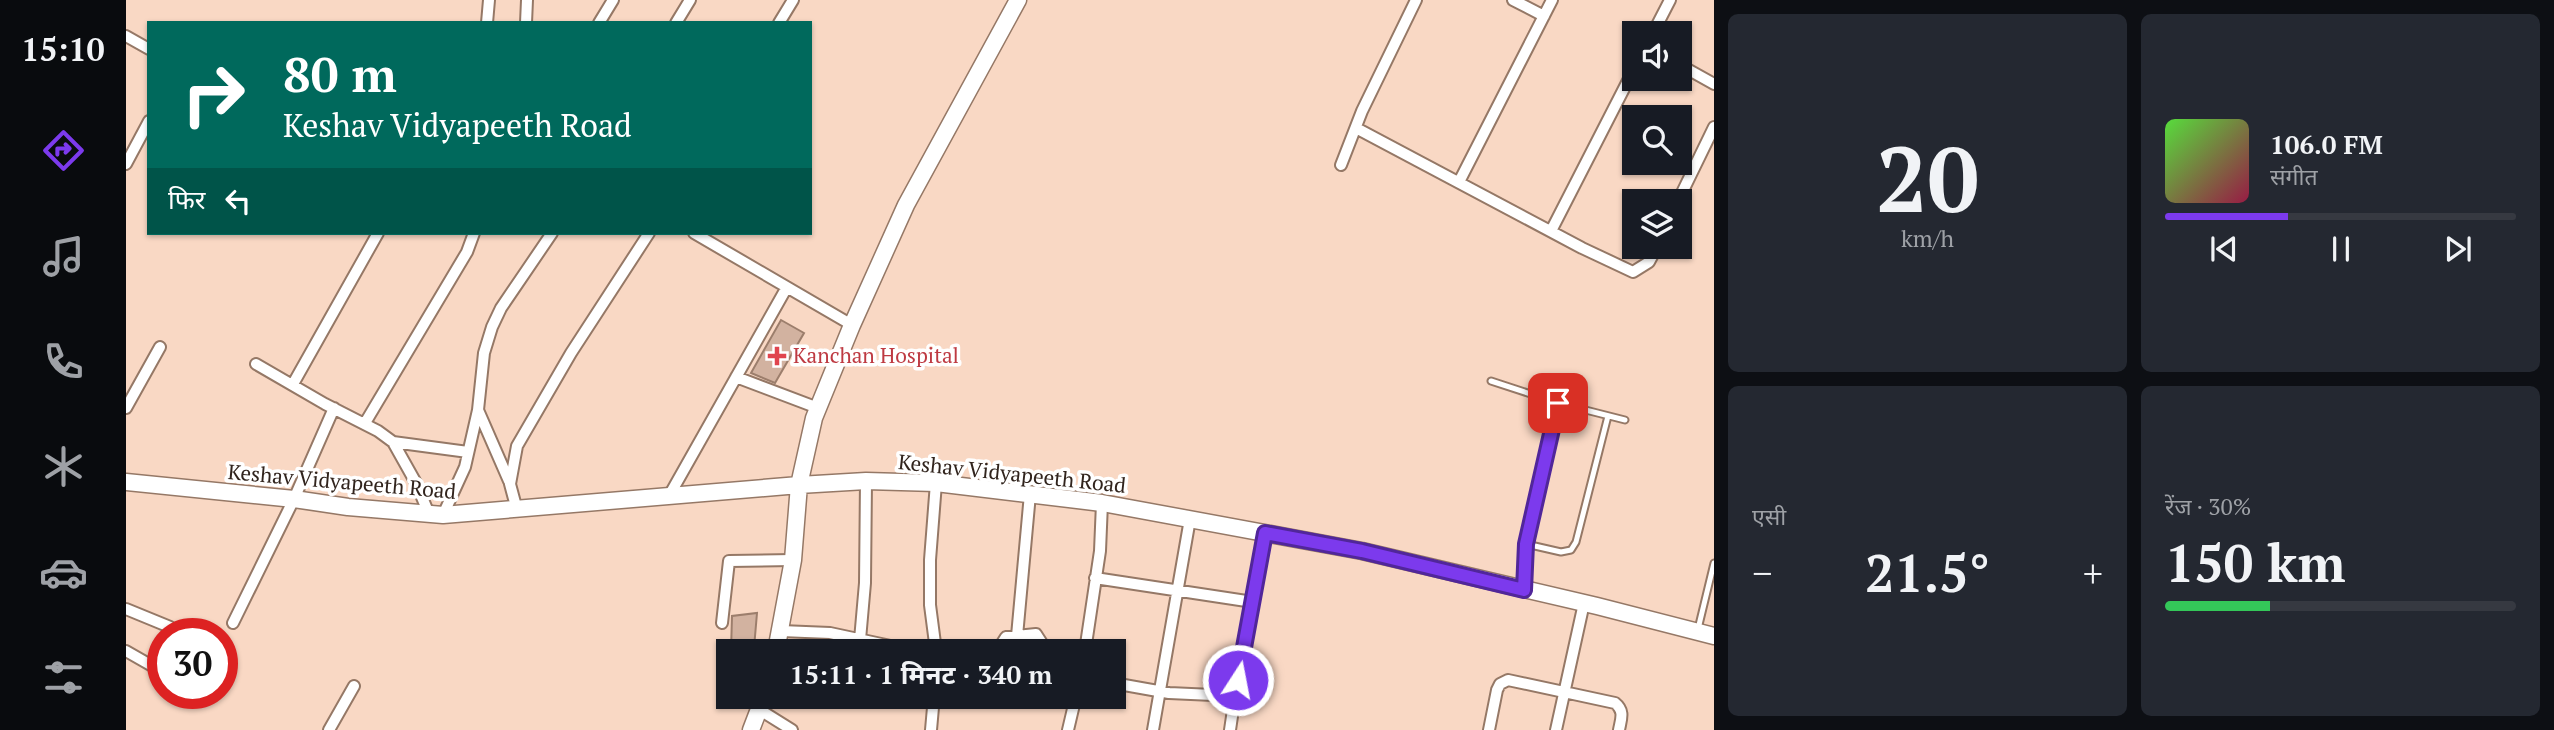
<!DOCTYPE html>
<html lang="hi">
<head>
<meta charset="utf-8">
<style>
	:root { --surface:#171b24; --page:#242831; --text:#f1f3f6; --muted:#9ea1a6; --line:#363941; --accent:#7c3aed }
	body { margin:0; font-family:"PT Serif","Noto Sans Devanagari",serif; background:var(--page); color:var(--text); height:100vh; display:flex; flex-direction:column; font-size:26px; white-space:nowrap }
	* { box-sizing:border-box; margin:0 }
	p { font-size:23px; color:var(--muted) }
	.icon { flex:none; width:38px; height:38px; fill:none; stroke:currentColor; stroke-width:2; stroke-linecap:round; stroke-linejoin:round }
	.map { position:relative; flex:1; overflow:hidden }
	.side { display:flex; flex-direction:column; gap:14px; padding:14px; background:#0d0f14; width:840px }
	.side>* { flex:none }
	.top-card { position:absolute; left:21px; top:21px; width:665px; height:214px; border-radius:0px; box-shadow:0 2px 5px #0004; background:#00695c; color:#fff; overflow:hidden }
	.fabs { position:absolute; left:1496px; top:21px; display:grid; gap:14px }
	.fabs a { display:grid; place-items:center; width:70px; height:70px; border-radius:0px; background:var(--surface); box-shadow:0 2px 5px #0004; font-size:35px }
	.speed { position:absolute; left:21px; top:618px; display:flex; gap:14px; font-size:35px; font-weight:700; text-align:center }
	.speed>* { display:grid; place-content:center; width:91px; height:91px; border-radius:50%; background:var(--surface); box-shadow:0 2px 5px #0004; line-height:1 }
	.speed .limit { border:10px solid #d22; background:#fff; color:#111 }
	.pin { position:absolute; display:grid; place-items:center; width:60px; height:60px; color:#fff; margin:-30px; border-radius:14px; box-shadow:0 4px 10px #0006 }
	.me { position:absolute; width:77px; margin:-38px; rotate:11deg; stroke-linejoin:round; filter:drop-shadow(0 0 5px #0008) }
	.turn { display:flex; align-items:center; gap:24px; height:147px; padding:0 21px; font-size:32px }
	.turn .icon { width:91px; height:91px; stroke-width:2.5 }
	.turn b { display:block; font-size:49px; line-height:60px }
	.then { display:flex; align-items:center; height:66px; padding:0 21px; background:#0003; gap:14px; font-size:26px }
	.big { font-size:52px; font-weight:700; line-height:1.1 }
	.side .card { flex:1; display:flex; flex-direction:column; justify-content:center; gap:10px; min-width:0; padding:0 24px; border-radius:10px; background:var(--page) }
	.side .dial { align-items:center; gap:0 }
	.dial b { font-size:91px; line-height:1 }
	.song { display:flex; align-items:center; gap:21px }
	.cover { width:84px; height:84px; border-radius:10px; background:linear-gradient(135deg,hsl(110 70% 55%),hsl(340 70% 35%)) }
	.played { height:7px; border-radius:4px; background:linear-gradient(90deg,var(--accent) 35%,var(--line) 35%) }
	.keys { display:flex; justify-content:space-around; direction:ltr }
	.heat { display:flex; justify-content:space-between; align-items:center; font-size:38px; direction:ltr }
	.charge { height:10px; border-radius:5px; background:linear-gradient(90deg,#34c759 30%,var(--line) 0) }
	.side .tiles { flex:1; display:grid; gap:14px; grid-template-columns:repeat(2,1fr) }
	.trip { position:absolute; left:590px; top:639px; width:410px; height:70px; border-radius:0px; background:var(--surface); box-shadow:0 2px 5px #0004; font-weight:700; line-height:70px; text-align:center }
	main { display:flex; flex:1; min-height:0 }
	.tab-bar { display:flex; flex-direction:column; width:126px; justify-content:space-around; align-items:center; background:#090b0e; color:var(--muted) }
	.tab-bar .icon { width:49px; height:49px }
	.tab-bar .on { color:var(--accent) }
	.tab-bar b { font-size:32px; color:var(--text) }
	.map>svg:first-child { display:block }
</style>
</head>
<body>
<main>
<nav class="tab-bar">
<b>15:10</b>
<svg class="icon on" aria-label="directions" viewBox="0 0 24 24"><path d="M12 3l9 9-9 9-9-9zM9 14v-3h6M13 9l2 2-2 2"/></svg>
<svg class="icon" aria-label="music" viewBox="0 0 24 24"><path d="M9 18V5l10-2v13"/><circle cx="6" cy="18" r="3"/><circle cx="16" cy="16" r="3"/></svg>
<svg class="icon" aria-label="phone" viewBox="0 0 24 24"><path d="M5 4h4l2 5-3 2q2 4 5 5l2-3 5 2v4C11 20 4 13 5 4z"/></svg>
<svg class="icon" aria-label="climate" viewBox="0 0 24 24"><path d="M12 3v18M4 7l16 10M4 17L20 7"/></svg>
<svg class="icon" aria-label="car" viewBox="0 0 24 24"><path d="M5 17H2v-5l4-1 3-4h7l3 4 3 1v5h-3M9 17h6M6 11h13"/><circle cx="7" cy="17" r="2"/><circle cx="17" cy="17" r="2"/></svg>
<svg class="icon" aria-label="filters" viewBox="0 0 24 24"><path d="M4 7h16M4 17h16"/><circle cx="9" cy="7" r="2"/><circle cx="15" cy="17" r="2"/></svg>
</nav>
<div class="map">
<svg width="1588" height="730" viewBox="0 0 1588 730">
	<rect width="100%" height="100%" fill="#f9d8c4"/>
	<path fill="#d2b2a0" stroke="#9c7e6c" stroke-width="2" d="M655 320 678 333 649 383 625 373Z
		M631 613 628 648 605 651 606 616Z"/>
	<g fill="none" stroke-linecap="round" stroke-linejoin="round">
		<g stroke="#957866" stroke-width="9">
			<path id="lane" d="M1365 381 1432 403 1499 420
				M1400 544 1435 552 1445 550 1450 542 1482 416
				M1398 587 1400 544 1432 403
				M1572 629 1588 563"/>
		</g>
		<g stroke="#957866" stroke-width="14">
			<path id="street" d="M1387 0 1418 16
				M361 23 363 0
				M400 23 401 0
				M473 23 487 0
				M550 23 564 0
				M653 23 667 0
				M1527 33 1544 0
				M0 36 23 49
				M1554 65 1588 84
				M1230 128 1456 248 1507 272 1523 262 1531 247
				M0 164 23 121
				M1215 165 1236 111 1290 0
				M1333 182 1426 0
				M1552 201 1588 127
				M1425 231 1508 69
				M568 233 726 325
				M130 364 199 404 252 431 267 442 342 452
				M610 377 692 408
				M167 384 252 233
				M0 408 34 347
				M352 410 383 481
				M239 423 341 252 348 233
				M267 442 290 483 303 514
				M543 496 661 287
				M391 510 384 484 391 446 445 353 523 233
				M317 515 339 467 352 410 358 353 366 327 375 308 426 233
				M969 578 1127 602
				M0 609 44 627
				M107 623 168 499 208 408
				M596 623 603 561 667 560
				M655 631 704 633 788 651
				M891 636 904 494
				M0 651 28 667
				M733 651 739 583 740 481
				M810 651 804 605V560L810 483
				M871 651 880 637 910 634 921 651
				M959 651 974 551 976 503
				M987 683 1043 693 1109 696 1104 730
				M733 696V700
				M895 696H900
				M1109 696 1139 533
				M634 710 666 730
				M203 730 228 686
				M805 730 808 696
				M942 730 950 696
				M1027 730 1064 519
				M1363 730 1371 690 1374 684 1382 680 1489 703C1499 711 1495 719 1493 730
				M1430 730 1458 603"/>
		</g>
		<g stroke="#957866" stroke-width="19">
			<path id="secondary" d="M0 482 168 499 222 507 317 515 673 485 740 481 810 483 976 503 1236 551 1471 606 1588 636
				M650 651 667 560 673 485 688 418 726 325 780 205 892 0
				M625 730 638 696"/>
		</g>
		<use href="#lane" stroke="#fff" stroke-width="5"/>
		<use href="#street" stroke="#fff" stroke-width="10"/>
		<use href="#secondary" stroke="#fff" stroke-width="16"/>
	</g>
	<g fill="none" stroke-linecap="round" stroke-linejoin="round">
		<g stroke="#51269a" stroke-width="18">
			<path id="route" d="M1112 680 1139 533 1236 551 1398 590 1400 544 1432 403"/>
		</g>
		<use href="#route" stroke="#7c3aed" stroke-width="12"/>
	</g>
	<path fill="#e0444e" stroke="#fff" stroke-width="2.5" d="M647.5 345.5h7v7h7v7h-7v7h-7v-7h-7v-7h7z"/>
	<g text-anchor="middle" stroke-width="7" stroke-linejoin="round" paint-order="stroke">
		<g font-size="21" fill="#be3a42" stroke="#fff" text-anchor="start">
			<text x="667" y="363">Kanchan Hospital</text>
		</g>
		<g font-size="21" fill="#31241d" stroke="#fff">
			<text transform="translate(886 474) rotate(6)" y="7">Keshav Vidyapeeth Road</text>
			<text transform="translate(216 482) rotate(5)" y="7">Keshav Vidyapeeth Road</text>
		</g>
	</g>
</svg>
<div class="fabs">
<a><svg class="icon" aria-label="sound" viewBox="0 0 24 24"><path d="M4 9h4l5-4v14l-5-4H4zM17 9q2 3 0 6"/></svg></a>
<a><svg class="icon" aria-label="search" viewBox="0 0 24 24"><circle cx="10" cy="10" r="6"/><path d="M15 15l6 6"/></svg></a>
<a><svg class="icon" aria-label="layers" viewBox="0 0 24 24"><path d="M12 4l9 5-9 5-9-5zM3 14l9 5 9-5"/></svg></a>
</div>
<div class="speed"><div class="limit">30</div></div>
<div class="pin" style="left:1432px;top:403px;background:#d93025"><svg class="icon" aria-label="arrive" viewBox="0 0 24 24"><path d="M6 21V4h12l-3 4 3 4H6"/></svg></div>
<svg class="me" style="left:1112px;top:680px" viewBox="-20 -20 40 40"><circle r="17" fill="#7c3aed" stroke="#fff" stroke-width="3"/><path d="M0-11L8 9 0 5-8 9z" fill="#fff"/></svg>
<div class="trip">15:11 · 1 मिनट · 340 m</div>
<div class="top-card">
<div class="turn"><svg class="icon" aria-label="right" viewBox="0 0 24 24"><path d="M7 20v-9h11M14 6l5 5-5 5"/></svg><div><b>80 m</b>Keshav Vidyapeeth Road</div></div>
<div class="then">फिर<svg class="icon" aria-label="left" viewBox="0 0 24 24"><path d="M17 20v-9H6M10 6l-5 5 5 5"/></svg></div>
</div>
</div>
<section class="side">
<div class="tiles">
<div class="card dial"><b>20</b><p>km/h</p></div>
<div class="card">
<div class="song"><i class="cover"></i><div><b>106.0 FM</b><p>संगीत</p></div></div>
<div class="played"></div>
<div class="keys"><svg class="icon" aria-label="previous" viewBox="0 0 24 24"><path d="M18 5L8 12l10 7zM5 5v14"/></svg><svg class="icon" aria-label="pause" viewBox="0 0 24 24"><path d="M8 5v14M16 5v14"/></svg><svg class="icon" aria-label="next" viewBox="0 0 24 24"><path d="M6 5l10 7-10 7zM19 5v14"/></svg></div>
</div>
<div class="card"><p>एसी</p>
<div class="heat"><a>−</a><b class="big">21.5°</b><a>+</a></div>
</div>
<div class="card"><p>रेंज · 30%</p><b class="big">150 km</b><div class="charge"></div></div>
</div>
</section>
</main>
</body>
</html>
